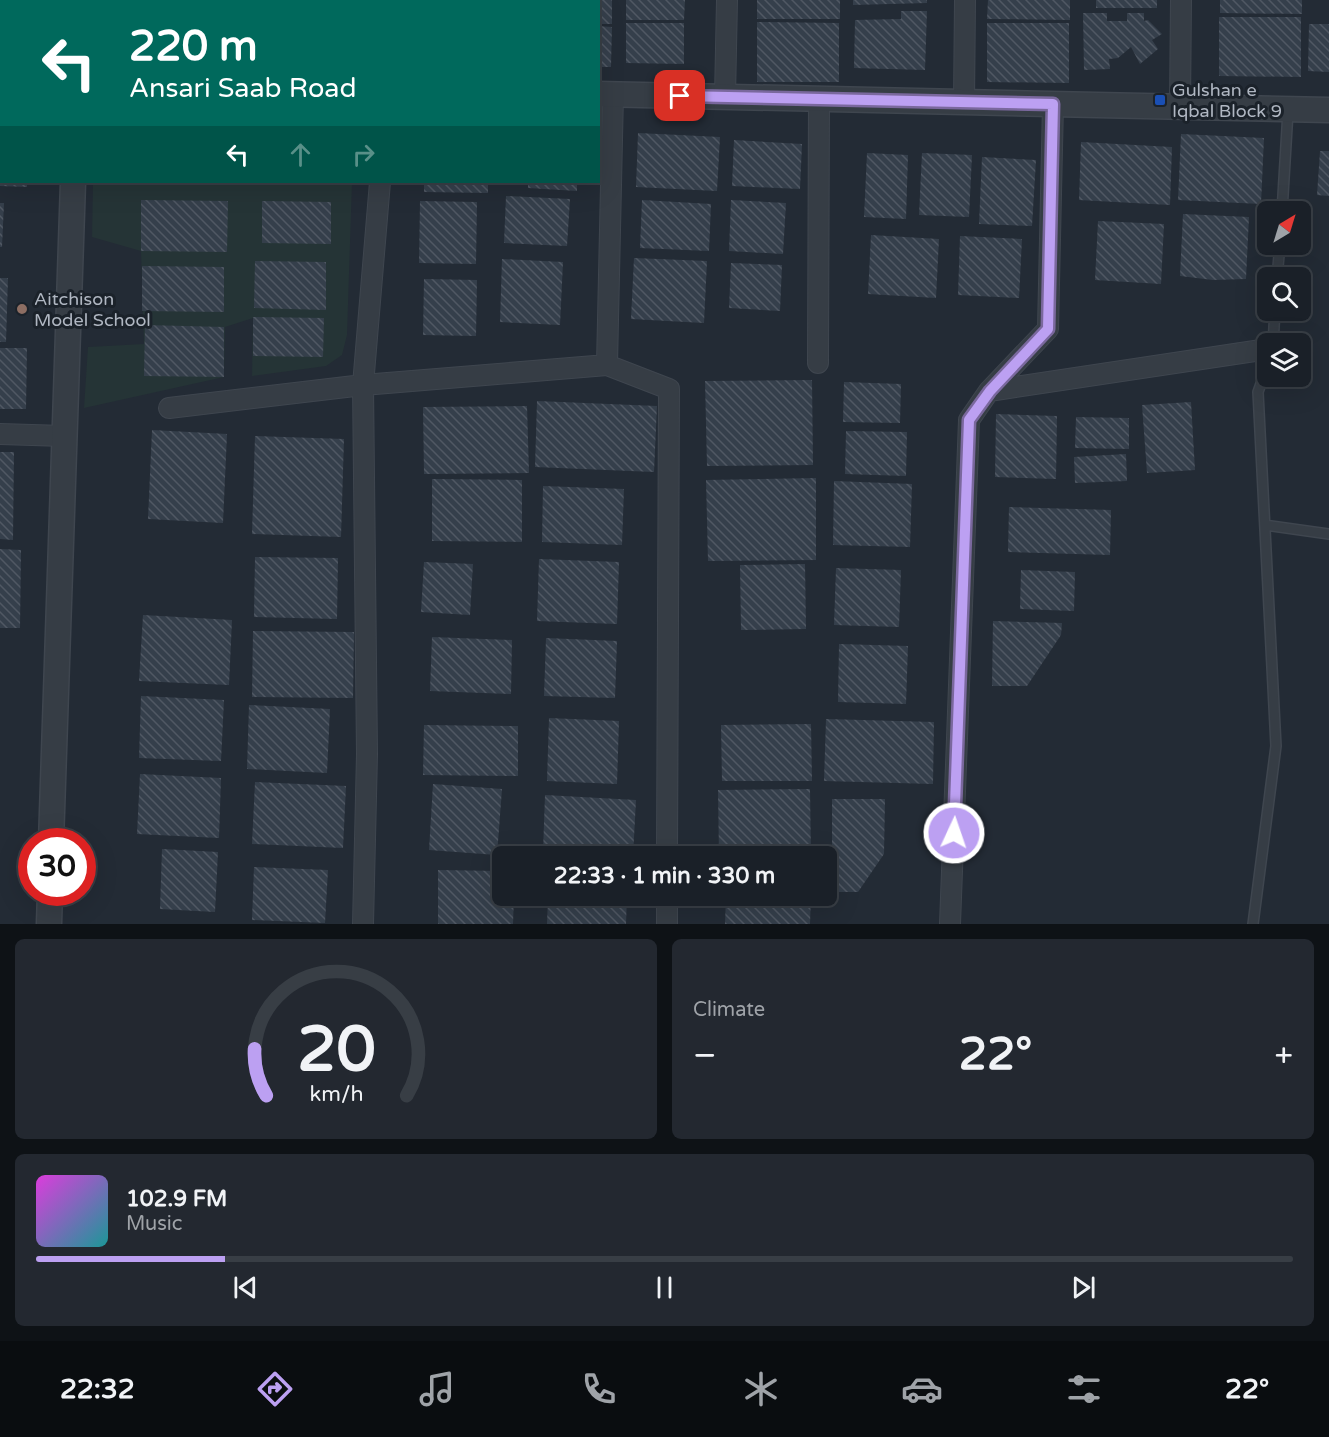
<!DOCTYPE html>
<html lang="en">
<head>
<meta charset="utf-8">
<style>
	:root { --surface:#1a2028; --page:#232830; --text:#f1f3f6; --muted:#9fa3a8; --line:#383e45; --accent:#bca0f2 }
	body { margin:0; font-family:"Varela Round",sans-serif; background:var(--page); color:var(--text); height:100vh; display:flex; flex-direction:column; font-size:22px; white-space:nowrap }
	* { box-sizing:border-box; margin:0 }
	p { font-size:20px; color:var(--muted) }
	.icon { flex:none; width:33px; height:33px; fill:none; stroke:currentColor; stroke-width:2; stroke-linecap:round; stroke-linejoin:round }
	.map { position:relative; height:924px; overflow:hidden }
	.drawer { display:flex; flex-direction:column; gap:15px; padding:15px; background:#0e1216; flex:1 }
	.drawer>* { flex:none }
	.top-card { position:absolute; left:0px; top:0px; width:600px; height:183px; box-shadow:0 6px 24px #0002,0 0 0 2px var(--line); background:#00695c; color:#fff; overflow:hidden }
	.needle { width:39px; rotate:38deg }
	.controls { position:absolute; left:1257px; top:201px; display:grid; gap:12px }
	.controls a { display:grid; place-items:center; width:54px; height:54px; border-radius:9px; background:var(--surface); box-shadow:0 6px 24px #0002,0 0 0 2px var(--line); font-size:30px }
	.speed { position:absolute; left:18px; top:828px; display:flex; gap:12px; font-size:30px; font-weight:700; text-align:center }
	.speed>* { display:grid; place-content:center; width:78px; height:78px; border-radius:50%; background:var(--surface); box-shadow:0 6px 24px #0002,0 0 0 2px var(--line); line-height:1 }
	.speed .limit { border:9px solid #d22; background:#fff; color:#111 }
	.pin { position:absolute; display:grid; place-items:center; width:51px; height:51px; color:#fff; margin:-26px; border-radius:12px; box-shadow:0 3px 9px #0006 }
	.me { position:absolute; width:66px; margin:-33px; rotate:3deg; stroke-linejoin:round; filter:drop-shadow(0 0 4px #0008) }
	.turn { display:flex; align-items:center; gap:21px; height:126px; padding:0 30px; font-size:27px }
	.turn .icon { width:78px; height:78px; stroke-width:2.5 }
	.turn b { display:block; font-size:42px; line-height:51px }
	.lanes { display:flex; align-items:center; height:57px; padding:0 30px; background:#0003; justify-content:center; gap:30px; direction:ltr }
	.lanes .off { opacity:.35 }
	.big { font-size:45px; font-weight:700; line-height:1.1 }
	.drawer .card { flex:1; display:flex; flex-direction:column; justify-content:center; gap:9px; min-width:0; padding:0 21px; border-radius:9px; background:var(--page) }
	.drawer .dial { align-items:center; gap:0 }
	.dial svg { height:156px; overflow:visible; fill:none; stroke:var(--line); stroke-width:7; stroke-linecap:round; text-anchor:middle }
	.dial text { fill:var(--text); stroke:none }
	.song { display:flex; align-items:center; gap:18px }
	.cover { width:72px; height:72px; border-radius:9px; background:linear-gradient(135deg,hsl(300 70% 55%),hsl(180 70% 35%)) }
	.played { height:6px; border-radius:3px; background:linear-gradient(90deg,var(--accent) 15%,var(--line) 15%) }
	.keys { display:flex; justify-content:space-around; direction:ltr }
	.heat { display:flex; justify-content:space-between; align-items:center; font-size:33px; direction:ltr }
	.drawer .tiles { flex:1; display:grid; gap:15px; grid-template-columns:1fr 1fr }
	.card:last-child { grid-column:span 2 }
	.trip { position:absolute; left:492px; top:846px; width:345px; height:60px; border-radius:9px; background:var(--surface); box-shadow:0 6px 24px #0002,0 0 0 2px var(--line); font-weight:700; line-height:60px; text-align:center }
	.dock { display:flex; height:96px; justify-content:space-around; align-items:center; background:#0a0d10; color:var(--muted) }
	.dock .icon { width:42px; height:42px }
	.dock .current { color:var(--accent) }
	.dock b { font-size:27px; color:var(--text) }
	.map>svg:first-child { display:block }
</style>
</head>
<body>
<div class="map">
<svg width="1329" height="924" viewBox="0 0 1329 924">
	<defs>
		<pattern id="building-back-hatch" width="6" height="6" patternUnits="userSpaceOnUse" patternTransform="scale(1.5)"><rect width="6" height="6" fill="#353f4b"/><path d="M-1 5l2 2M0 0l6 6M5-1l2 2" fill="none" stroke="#505863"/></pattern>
	</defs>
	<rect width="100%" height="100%" fill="#232b35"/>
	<path fill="#253436" d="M93 182H352L347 335 342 355 326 366 252 376 253 318 225 327 224 377 84 408 88 347 144 344 141 251 92 237Z"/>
	<path fill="url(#building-back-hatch)" d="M598 0H612V24H598Z
		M626 0H685L684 20H626Z
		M757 0H840V19H757Z
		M853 0H927V3L853 5Z
		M988 0H1070V20L987 19Z
		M1096 0H1157V8H1096Z
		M1220 0H1302V14L1220 13Z
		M901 11H927L925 70 854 68 855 20 901 19Z
		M1083 13H1107V21H1127V13H1144V21L1148 20 1162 34 1152 40 1158 49 1140 64 1131 47 1118 58 1109 59 1110 69 1084 70Z
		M1219 17H1301V77L1219 76Z
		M757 22 839 23V82H757Z
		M626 23H684V64L626 63Z
		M987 23H1069V83L987 82Z
		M1309 24H1329V72L1308 71Z
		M598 26 612 27 611 67H598Z
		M638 133 720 137 717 191 636 187Z
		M1181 134 1264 138 1261 204 1178 200Z
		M734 140 802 144 800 189 732 186Z
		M1081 142 1172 147 1170 205 1079 200Z
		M1320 151H1329V196L1317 195Z
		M867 153 908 155 906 219 864 217Z
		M922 153 972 155 969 217 919 215Z
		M982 157 1036 160 1032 226 979 224Z
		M0 182H27V187L0 186Z
		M150 182H232V185L150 184Z
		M424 182H488V193L424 192Z
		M528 182H577V191L528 188Z
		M506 196 570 199 567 246 504 243Z
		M141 200 228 201 227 252 141 251Z
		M642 200 711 204 709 251 640 248Z
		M731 200 786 203 783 254 729 251Z
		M262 201 331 202V244L262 243Z
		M420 201 477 202 476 264 419 263Z
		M0 203H4L2 247H0Z
		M1183 214 1249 217 1246 279 1213 280 1180 276Z
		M1098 221 1164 224 1161 284 1095 280Z
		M871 235 939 239 936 298 868 294Z
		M960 236 1022 239 1019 298 958 295Z
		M634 258 707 261 704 323 631 319Z
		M502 259 563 262 560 325 500 322Z
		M255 261 326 262V310L254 308Z
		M731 263 782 265 780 311 729 308Z
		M142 266 224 267V312L142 311Z
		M0 278H8L6 342H0Z
		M424 279 477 280 476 336 423 335Z
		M253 317 324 318 323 357 253 356Z
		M145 325 224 327V377L144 376Z
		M0 348H27L26 409H0Z
		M812 380 813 465 707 466 705 381Z
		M844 382 901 384 900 423 843 422Z
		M537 401 657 406 654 472 535 467Z
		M1191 402 1195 470 1147 473 1142 405Z
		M527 406 529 473 424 474 423 407Z
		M996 414 1057 416 1056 479 995 477Z
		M1076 417 1129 418V449L1075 448Z
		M152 430 227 434 223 523 148 519Z
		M846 431 907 432 906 476 845 474Z
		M255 436 344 439 341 537 252 534Z
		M0 452H14L13 540 0 539Z
		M1126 454 1127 481 1075 483 1074 457Z
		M816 478V560L708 561 706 480Z
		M432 479 522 480V542L432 541Z
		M834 481 912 484 910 547 833 545Z
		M543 486 624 489 622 545 542 542Z
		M1009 507 1111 510 1110 555 1008 552Z
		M0 549 21 550 20 628H0Z
		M255 557 338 558 337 619 254 617Z
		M539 559 619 562 617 624 537 621Z
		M424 562 473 564 470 615 421 612Z
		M805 564 806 629 741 630 740 565Z
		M836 568 901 570 899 627 834 625Z
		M1021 570 1075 572 1074 611 1020 609Z
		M143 615 232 620 229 685 139 681Z
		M993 621 1062 623 1061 635 1027 686H992Z
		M253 631 354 632 353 698 252 697Z
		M432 637 512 640 511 694 430 691Z
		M546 638 617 641 615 698 544 696Z
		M839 644 908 646 906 704 838 702Z
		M141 696 224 700 221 761 139 758Z
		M249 705 330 709 327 773 247 769Z
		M549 718 619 721 617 784 547 781Z
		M826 719 934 722 933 784 824 781Z
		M811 724 812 781H722L721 725Z
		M424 725 518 726V776L423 775Z
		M140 774 221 778 219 838 137 834Z
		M255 782 346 786 343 848 252 844Z
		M433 784 502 789 497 855 429 850Z
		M810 789 811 856H719L718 790Z
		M545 795 636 800 633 856 543 852Z
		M832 799H885L884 854 858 892H832Z
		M162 849 218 852 215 912 160 909Z
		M254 867 328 870 325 923 252 920Z
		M438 870 502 871V896H514L513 924H438Z
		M548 896H627L626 924H547Z
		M726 896H811L810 924H725Z"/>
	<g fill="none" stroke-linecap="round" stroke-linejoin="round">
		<g stroke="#3f464f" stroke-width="12">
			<path id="service" d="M1282 212 1288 111
				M1277 278 1280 244
				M1273 344 1275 310
				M1265 525 1329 534
				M1253 924 1276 746 1258 392 1268 364"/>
		</g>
		<g stroke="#3f464f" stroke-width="22">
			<path id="minor" d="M334 2V0
				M519 2V0
				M0 17H2
				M613 95 607 365 669 389 667 856
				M725 97 727 0
				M964 102 965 0
				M1180 106 1181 0
				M818 363 819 99
				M989 391 1268 349
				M169 408 363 385 607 365
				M0 434 64 436
				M363 924 367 754 363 385 380 182
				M667 924V896
				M950 924 969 420 989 391 1048 329 1053 104"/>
		</g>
		<g stroke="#3f464f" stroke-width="27">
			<path id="tertiary" d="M78 2V0
				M598 94 1329 110
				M51 842 73 182
				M49 924 50 892"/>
		</g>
		<use href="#service" stroke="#363d45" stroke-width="9"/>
		<use href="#minor" stroke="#363d45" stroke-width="20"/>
		<use href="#tertiary" stroke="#363d45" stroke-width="24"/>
	</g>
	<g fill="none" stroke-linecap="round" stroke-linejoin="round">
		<g stroke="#7a689d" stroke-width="15">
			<path id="route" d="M680 96 1053 104 1048 329 990 391 969 420 954 833"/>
		</g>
		<use href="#route" stroke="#bca0f2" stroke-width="10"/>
	</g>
	<rect fill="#1a4fb4" stroke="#1b222a" stroke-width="2" x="1154" y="94" width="12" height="12" rx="3"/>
	<circle fill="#8d6e63" stroke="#1b222a" stroke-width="2" cx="22" cy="309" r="6"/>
	<g text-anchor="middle" stroke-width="6" stroke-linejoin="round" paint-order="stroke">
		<g font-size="18" fill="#b0b7c2" stroke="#1b222a" text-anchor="start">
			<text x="1172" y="96">Gulshan e<tspan x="1172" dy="21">Iqbal Block 9</tspan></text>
			<text x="34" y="305">Aitchison<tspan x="34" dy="21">Model School</tspan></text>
		</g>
	</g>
</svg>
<div class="controls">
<a><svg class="needle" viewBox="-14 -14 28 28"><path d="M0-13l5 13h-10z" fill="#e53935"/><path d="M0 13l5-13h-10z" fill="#9fa3a8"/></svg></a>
<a><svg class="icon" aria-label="search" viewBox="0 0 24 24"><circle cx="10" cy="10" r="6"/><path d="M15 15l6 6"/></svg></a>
<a><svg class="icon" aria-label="layers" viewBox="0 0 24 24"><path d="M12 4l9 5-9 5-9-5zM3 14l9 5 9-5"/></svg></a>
</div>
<div class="speed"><div class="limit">30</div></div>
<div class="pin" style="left:680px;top:96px;background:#d93025"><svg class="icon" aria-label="arrive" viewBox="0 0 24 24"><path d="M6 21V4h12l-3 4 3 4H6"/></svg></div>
<svg class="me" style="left:954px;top:833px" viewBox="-20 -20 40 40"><circle r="17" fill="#bca0f2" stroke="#fff" stroke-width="3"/><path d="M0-11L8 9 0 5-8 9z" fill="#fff"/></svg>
<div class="trip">22:33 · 1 min · 330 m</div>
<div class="top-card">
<div class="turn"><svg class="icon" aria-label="left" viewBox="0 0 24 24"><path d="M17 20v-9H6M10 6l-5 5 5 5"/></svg><div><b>220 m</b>Ansari Saab Road</div></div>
<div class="lanes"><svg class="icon" aria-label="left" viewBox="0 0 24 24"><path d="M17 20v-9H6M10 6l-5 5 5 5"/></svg><svg class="icon off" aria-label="ahead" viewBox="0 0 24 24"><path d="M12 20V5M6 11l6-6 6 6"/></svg><svg class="icon off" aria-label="right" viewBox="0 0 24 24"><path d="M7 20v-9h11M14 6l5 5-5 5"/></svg></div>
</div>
</div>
<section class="drawer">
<div class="tiles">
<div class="card dial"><svg viewBox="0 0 100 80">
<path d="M14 69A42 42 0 1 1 86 69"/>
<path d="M14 69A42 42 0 0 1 8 45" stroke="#bca0f2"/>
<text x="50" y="56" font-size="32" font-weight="700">20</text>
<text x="50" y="72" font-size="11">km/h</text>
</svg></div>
<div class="card"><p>Climate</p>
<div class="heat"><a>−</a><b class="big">22°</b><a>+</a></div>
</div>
<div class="card">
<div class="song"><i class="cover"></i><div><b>102.9 FM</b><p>Music</p></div></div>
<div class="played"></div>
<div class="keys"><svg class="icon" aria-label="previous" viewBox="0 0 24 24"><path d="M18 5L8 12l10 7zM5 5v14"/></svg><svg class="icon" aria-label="pause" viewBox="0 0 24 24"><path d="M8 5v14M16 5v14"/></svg><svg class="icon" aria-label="next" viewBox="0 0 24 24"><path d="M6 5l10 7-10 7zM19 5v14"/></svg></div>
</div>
</div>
</section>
<nav class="dock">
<b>22:32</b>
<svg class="icon current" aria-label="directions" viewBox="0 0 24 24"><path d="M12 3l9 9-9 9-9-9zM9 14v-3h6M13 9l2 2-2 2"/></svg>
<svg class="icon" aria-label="music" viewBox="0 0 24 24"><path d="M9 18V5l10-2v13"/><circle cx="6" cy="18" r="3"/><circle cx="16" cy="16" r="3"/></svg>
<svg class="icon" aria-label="phone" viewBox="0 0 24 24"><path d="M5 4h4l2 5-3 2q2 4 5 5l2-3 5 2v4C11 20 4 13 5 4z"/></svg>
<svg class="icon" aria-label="climate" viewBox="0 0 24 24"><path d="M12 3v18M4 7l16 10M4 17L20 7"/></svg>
<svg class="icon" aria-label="car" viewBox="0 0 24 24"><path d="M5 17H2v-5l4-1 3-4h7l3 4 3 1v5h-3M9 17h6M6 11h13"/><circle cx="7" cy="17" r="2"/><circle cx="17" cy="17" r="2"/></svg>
<svg class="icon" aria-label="filters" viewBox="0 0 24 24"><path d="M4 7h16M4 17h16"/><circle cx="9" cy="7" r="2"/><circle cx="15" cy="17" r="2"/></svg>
<b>22°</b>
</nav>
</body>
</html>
